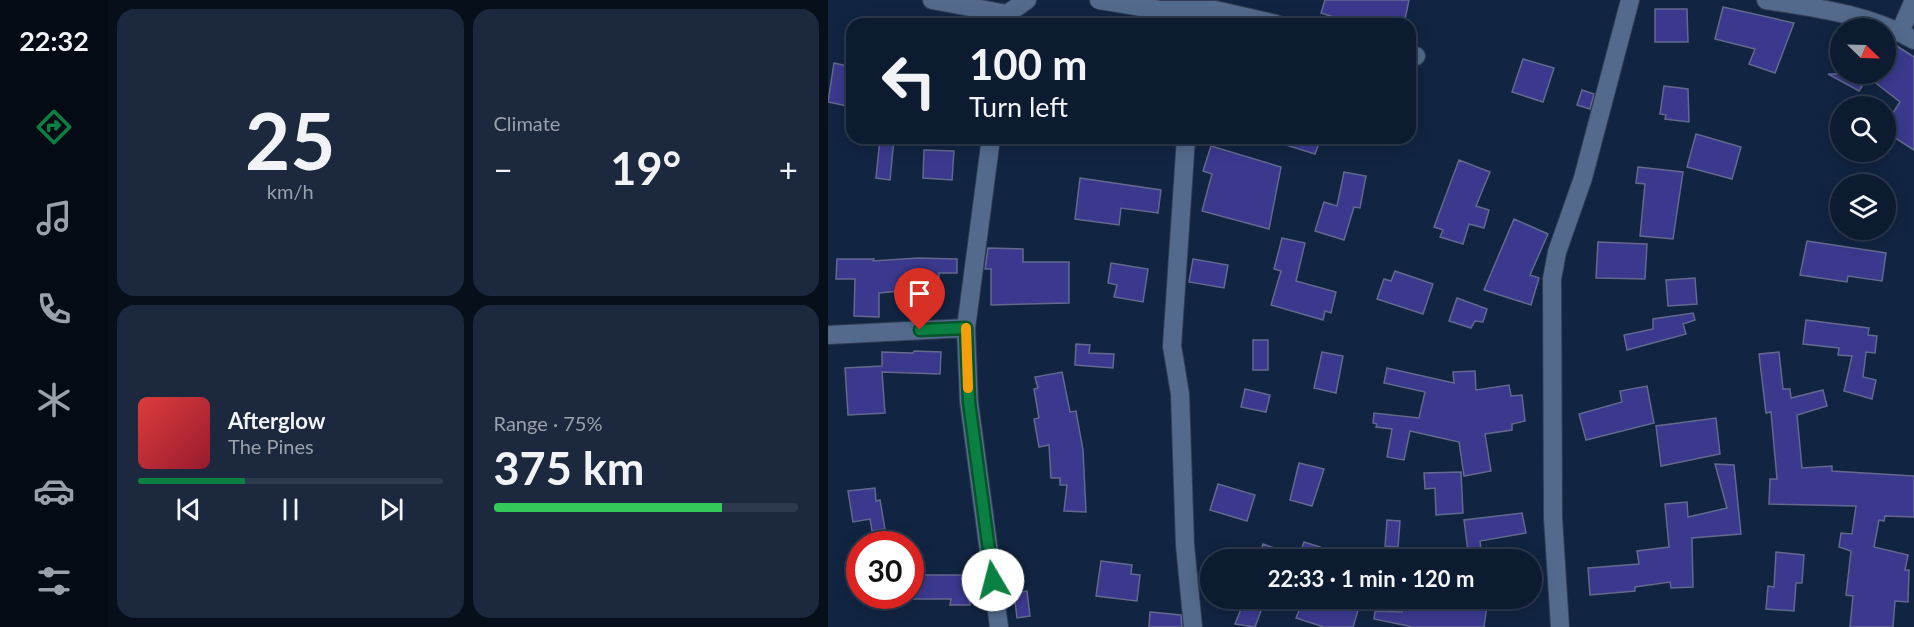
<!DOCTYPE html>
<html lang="en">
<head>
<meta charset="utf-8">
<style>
	:root { --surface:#0d1b31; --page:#1b283d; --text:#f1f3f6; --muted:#9aa1ab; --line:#2d394d; --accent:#0b8043 }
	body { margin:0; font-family:Lato,sans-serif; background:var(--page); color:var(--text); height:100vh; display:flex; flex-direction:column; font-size:22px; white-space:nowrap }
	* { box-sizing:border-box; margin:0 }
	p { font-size:20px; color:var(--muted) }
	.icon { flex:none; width:33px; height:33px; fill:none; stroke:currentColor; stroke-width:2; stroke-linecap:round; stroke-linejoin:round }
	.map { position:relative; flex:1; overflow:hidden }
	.side { display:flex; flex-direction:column; gap:9px; padding:9px; background:#070f1b; width:720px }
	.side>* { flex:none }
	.hud { position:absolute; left:18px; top:18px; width:570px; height:126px; border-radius:18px; box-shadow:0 3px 15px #0003,0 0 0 2px var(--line); background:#0d1b31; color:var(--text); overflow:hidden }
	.needle { width:39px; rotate:113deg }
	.controls { position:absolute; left:1002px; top:18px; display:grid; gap:12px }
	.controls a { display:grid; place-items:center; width:66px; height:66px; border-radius:50%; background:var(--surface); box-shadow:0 3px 15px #0003,0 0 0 2px var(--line); font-size:30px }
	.speed { position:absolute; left:18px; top:531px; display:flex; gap:12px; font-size:30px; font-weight:700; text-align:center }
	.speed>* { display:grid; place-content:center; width:78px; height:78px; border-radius:50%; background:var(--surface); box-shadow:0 3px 15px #0003,0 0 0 2px var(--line); line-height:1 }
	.speed .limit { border:9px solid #d22; background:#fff; color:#111 }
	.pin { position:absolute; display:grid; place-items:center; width:51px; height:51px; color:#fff; margin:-62px -26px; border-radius:50% 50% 50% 0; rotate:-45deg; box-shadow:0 0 6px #0007 }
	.pin .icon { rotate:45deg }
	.me { position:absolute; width:66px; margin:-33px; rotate:352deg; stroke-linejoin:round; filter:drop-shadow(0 0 4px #0008) }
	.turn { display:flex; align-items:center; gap:21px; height:126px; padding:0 24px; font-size:27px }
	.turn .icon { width:78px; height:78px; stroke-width:2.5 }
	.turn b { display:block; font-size:42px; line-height:51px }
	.big { font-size:45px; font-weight:700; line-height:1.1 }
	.side .card { flex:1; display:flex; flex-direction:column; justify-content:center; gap:9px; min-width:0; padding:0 21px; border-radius:18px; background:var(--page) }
	.side .dial { align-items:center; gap:0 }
	.dial b { font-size:78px; line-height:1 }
	.song { display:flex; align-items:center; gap:18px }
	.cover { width:72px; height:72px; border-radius:9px; background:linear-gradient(135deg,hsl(0 70% 55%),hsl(350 70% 35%)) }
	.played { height:6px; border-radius:3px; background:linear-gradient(90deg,var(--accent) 35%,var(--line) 35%) }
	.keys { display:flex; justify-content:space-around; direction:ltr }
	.heat { display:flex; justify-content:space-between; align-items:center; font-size:33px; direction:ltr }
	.charge { height:9px; border-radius:4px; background:linear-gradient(90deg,#34c759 75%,var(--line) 0) }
	.side .tiles { flex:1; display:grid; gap:9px; grid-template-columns:repeat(2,1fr) }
	.trip { position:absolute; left:372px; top:549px; width:342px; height:60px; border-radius:30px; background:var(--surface); box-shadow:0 3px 15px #0003,0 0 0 2px var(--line); font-weight:700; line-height:60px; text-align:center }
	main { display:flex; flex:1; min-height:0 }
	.menu { display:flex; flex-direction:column; width:108px; justify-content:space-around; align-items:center; background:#050b14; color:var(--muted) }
	.menu .icon { width:42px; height:42px }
	.menu .on { color:var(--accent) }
	.menu b { font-size:27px; color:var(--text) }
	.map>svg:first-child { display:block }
</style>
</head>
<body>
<main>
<nav class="menu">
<b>22:32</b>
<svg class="icon on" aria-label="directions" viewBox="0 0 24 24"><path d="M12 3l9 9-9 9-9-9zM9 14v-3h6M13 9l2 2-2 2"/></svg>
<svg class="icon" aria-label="music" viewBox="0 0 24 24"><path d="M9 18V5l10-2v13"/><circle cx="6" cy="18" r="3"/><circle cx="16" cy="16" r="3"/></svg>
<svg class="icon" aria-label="phone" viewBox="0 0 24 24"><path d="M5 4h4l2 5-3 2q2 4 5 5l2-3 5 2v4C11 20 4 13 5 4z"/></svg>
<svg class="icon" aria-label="climate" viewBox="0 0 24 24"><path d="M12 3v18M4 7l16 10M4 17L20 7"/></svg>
<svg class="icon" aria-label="car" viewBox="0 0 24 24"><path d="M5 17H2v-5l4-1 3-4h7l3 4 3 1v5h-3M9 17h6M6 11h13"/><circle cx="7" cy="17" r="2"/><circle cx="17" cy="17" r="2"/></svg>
<svg class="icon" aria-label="filters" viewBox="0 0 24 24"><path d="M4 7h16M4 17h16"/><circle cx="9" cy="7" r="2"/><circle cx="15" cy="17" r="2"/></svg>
</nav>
<section class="side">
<div class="tiles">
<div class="card dial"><b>25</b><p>km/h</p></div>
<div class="card"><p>Climate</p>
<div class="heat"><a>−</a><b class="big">19°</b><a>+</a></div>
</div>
<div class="card">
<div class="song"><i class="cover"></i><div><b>Afterglow</b><p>The Pines</p></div></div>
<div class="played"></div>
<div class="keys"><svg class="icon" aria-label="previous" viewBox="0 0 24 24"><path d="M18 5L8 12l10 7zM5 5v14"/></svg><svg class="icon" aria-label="pause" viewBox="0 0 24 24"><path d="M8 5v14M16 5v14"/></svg><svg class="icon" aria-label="next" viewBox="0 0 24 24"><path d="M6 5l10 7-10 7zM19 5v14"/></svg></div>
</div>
<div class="card"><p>Range · 75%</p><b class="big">375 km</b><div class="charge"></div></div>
</div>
</section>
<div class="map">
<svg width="1086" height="627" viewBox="0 0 1086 627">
	<rect width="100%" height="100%" fill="#112441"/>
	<path fill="#3a398e" stroke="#63688e" stroke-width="1.5" d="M497 0H581L576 24 521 22 493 13Z
		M895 7 966 23 947 73 921 64 927 49 887 39Z
		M827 9H859L860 42H827Z
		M1058 39 1086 57V150L1058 132V124L1072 102 1040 77 1031 91 1000 74H1058Z
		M695 59 726 68 715 102 684 92Z
		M6 63 24 67V107L0 102Z
		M836 86 860 89 861 122 837 119 838 115 832 114Z
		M754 90 766 94 762 109 749 105Z
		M868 134 913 147 904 179 859 167Z
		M52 138 66 139 62 180 48 178Z
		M446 138H493L487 154 445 141Z
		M383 146 453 167 441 229 374 211 384 174 375 171Z
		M96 150 126 151 124 180 95 178Z
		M631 160 662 172 648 206 661 210 656 228 641 224 635 244 612 237 615 230 606 227Z
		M810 167 855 172 845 239 812 236 817 184 808 183Z
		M516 172 538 176 532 208 526 207 516 240 487 231 496 202 509 206Z
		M252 178 333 190 330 213 293 208 291 225 247 219Z
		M686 219 720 234 702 275 711 278 703 305 656 290Z
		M454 238 477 243 468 281 508 292 503 313 497 311 495 320 443 305 453 271 446 269Z
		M979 241 1058 253 1054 281 1020 276 1019 282 972 275Z
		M770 242 819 244 817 279 768 278Z
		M160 248 195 249V262H241V303L163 305V269H157Z
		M90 258 129 259V273H111V277L82 276 83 290 51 293V317L26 316 27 279H8L9 259H46L45 261Z
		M365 259 400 265 396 288 361 282Z
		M283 263 320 269 315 302 286 297 289 285 280 283Z
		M567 271 605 284 595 314 549 299 556 279 563 281Z
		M867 278 869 304 840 306 838 280Z
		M629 298 659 309 655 322 647 321 643 328 621 321Z
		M865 313 867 320 855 324 858 334 799 350 796 335 825 329V319Z
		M978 320 1041 328 1040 335 1049 336 1047 353 1038 352 1035 377 1048 380 1044 399 1016 391 1024 356 1010 355 1011 348 975 344Z
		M425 340H440V370H425Z
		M248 344 262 345 261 353 286 354 285 368 247 365Z
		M86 351 113 352 112 374 54 372 57 413 20 415 17 368 54 366V352L85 353Z
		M494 352 515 356 508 393 486 388Z
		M951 352 955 389H962L963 398 995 390 999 406 969 415 974 468 1004 466V471L1086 476V517L1057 516 1056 521 1051 520 1046 547 1080 555 1077 570H1081L1080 602 1067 601 1065 627H1022L1025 596 1018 595 1023 551 1011 547 1013 533 1024 534 1028 506 941 504 942 479H949L943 412 938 413 931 354Z
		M559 368 626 383 625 372 647 371 648 390 681 385 683 396 694 395 697 421 684 424V430L657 434 663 471 636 476 631 442 582 431 576 460 559 457 564 429 548 427 549 424 545 423 546 413 591 418 597 392 556 383Z
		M234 372 242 412 248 411 255 450 258 512 236 511 239 485H232V478H223L221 445 211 447 209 436 206 419 211 418 206 389 210 388 207 377Z
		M819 386 826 423 758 440 751 414 794 402 792 391Z
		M417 389 442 395 438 412 413 407Z
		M888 418 892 454 833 466 828 426Z
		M471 463 496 469 484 506 462 500Z
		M887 464 906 465 913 534 864 538 865 587 843 588 842 582 807 587V591L762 595 760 568 811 564 809 551 841 547 837 504 859 502 860 517 899 508Z
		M633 472 635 513 608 515 607 488 597 489 596 473Z
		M390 484 427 495 419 521 382 510Z
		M47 488 48 501 52 500 57 529 44 531 42 519 25 522 20 491Z
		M694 513 698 533 652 541 654 558 641 560 636 520Z
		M559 520 572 521 570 547 557 546Z
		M476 542 521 556V560H430L435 544 471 557Z
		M948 552 976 555 974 583H968L966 611 938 609 940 586 946 587Z
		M273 561 304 565 303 574 312 575 309 601 268 596Z
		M84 575H142V605H122L123 599H84Z
		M199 591 202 616 189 618 186 593Z
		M476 598H516L532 604 525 627H496L468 618Z
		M579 598H605L643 604V598H660L656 627H585L546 619 547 611 574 612Z
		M415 604 433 611 427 627 407 624Z
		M322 612 353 615 354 627H321Z"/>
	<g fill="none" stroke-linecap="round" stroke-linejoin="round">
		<g stroke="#333e55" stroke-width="20">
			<path id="street" d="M104 0 179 14 199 0
				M271 0 332 10H387L448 24
				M938 0C989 8 1040 14 1086 40
				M1072 32 1086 0
				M582 55 588 56
				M163 138 138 328 141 402 171 627
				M358 138 344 346 352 394 357 545 365 627
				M0 335 138 328
				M732 627 725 518 724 279 729 252 755 178 802 0"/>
		</g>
		<use href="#street" stroke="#536a8c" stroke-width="18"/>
	</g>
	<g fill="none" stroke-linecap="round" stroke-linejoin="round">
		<g stroke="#07532c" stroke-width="15">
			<path id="route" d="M92 330 138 328 141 402 165 580"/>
		</g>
		<use href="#route" stroke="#0b8043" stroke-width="10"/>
		<path stroke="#f59e0b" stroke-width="10" d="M138 328 140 388"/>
	</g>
</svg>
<div class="controls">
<a><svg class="needle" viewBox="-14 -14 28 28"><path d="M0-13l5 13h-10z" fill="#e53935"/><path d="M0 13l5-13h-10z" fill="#9aa1ab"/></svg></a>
<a><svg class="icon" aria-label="search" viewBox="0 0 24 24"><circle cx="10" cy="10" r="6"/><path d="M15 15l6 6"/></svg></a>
<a><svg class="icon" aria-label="layers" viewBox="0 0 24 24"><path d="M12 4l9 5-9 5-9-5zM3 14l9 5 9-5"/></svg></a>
</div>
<div class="speed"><div class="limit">30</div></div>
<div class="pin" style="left:92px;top:330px;background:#d93025"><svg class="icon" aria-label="arrive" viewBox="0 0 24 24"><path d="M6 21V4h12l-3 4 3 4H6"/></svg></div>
<svg class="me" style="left:165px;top:580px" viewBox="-20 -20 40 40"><circle r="19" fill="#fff"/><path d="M0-13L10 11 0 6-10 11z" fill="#0b8043"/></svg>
<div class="trip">22:33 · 1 min · 120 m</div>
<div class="hud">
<div class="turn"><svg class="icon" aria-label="left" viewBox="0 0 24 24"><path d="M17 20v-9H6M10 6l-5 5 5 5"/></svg><div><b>100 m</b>Turn left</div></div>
</div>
</div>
</main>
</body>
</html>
